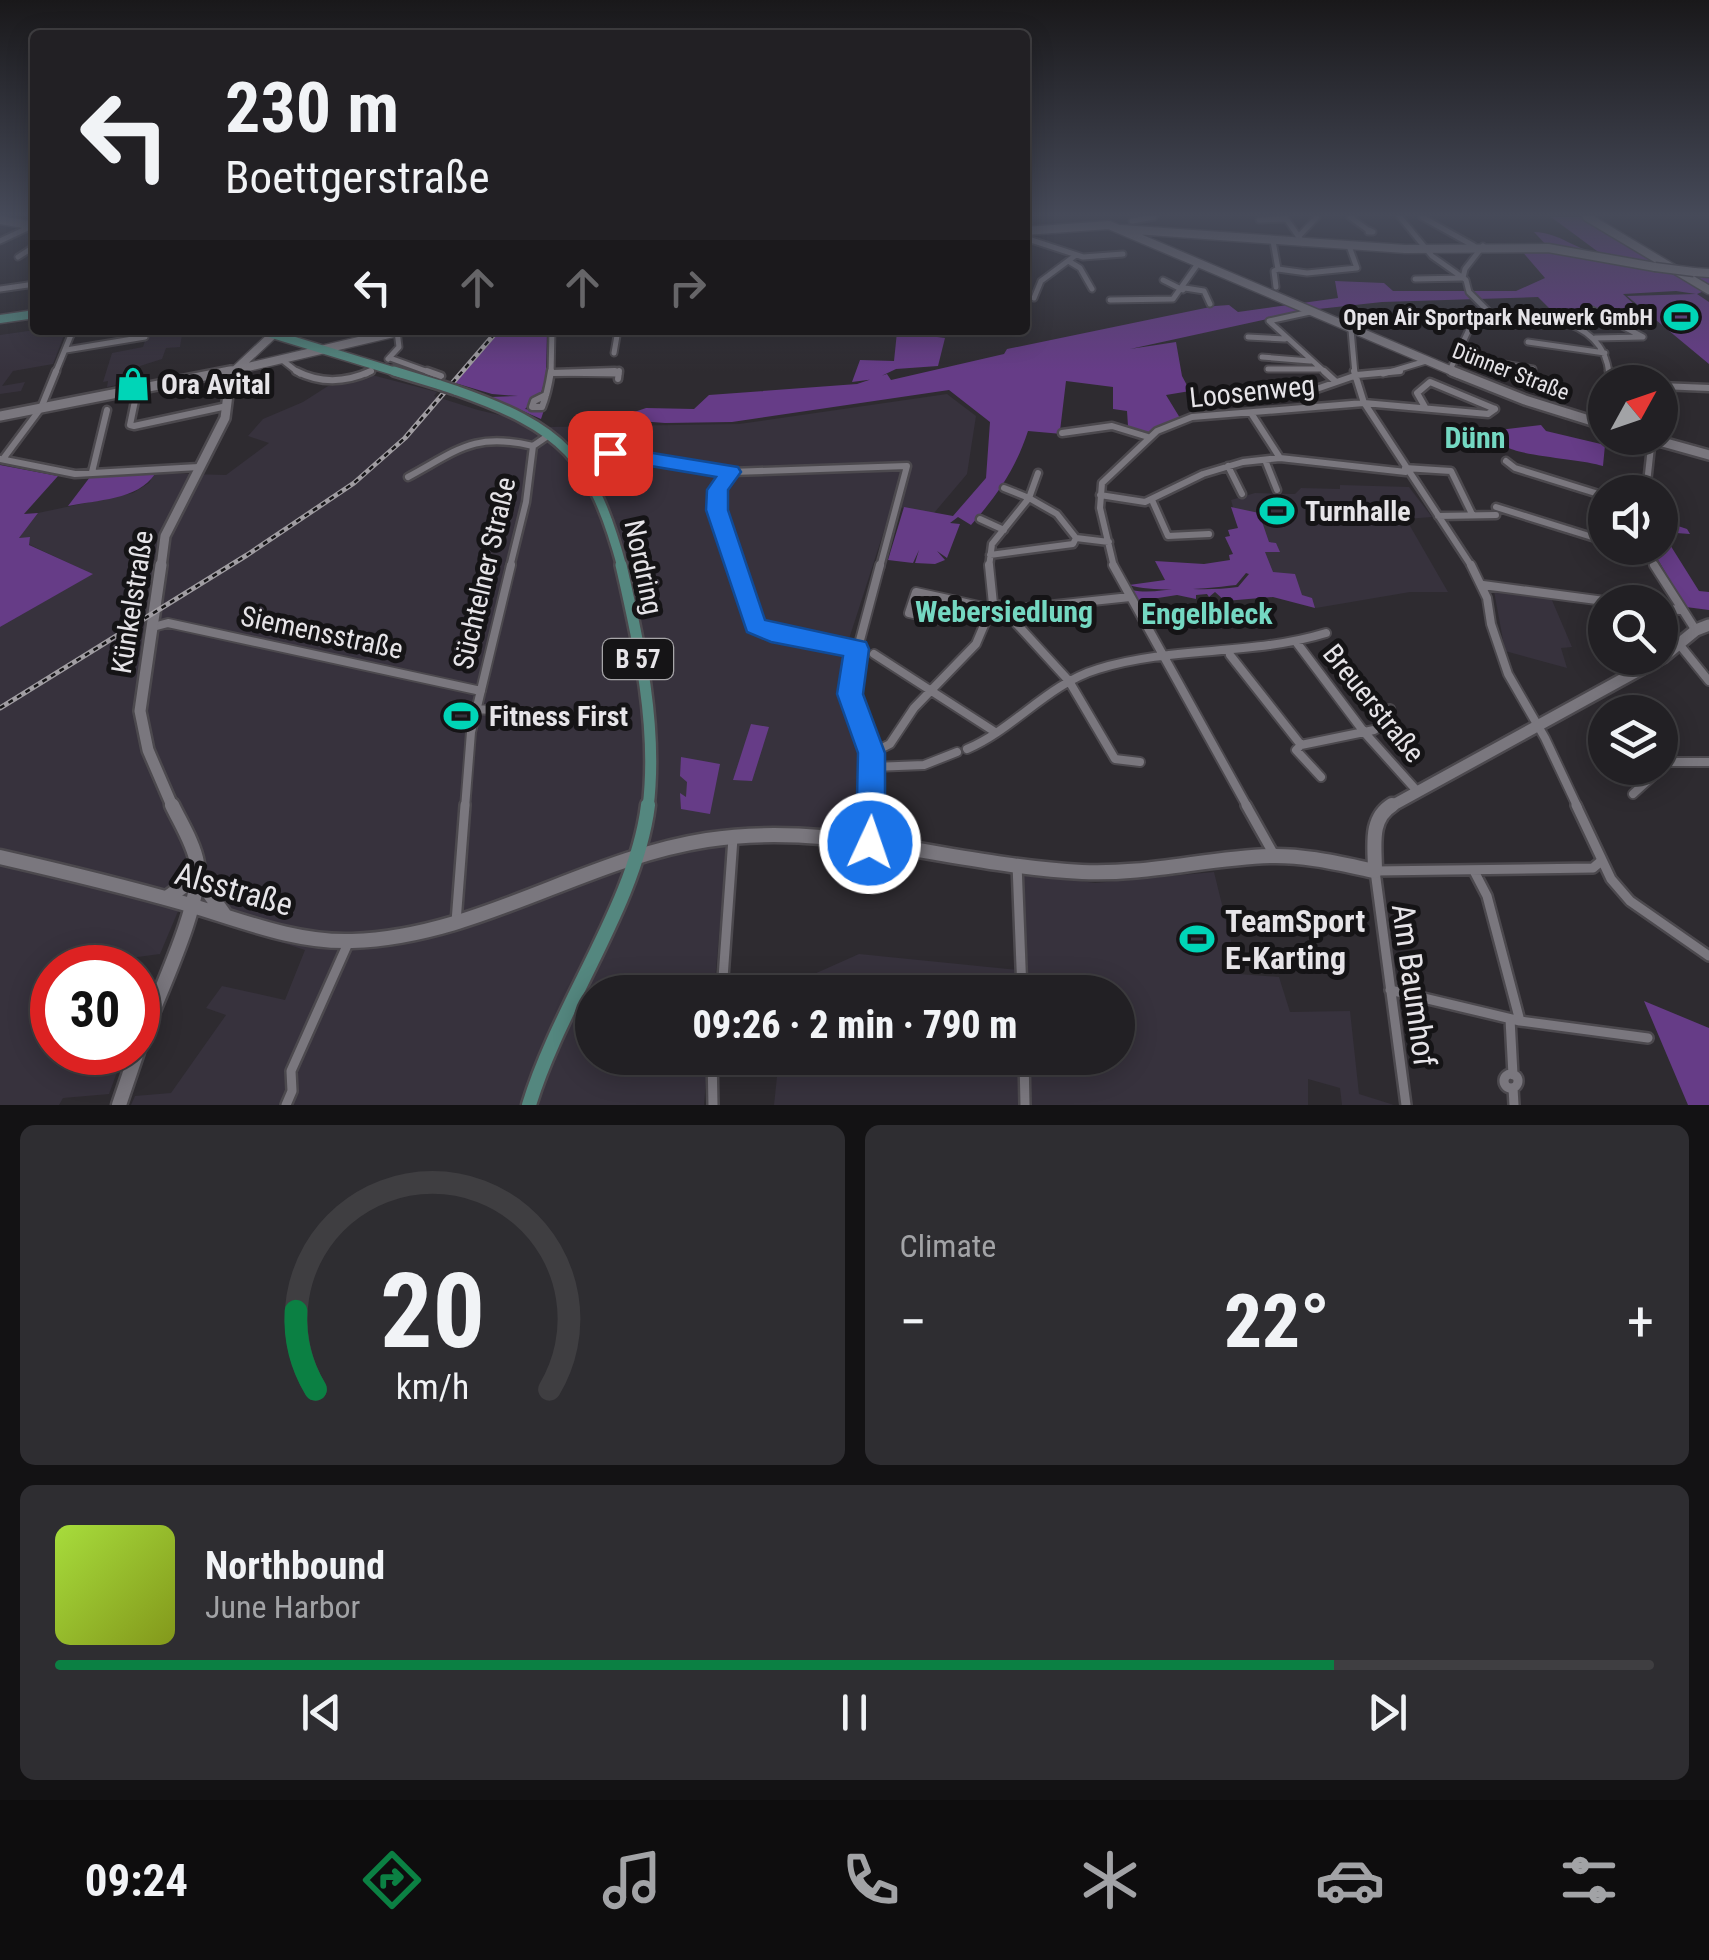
<!DOCTYPE html>
<html lang="en">
<head>
<meta charset="utf-8">
<style>
	:root { --surface:#222024; --page:#2e2d31; --text:#f1f3f6; --muted:#a2a3a6; --line:#3f3e41; --accent:#0b8043 }
	body { margin:0; font-family:"Roboto Condensed",sans-serif; background:var(--page); color:var(--text); height:100vh; display:flex; flex-direction:column; font-size:38px; white-space:nowrap }
	* { box-sizing:border-box; margin:0 }
	p { font-size:32px; color:var(--muted) }
	.icon { flex:none; width:55px; height:55px; fill:none; stroke:currentColor; stroke-width:2; stroke-linecap:round; stroke-linejoin:round }
	.map { position:relative; height:1105px; overflow:hidden }
	.panel { display:flex; flex-direction:column; gap:20px; padding:20px; background:#131214; flex:1 }
	.panel>* { flex:none }
	.banner { position:absolute; left:30px; top:30px; width:1000px; height:305px; border-radius:10px; box-shadow:0 5px 25px #0003,0 0 0 2px var(--line); background:#222024; color:var(--text); overflow:hidden }
	.needle { width:65px; rotate:50deg }
	.tools { position:absolute; left:1588px; top:365px; display:grid; gap:20px }
	.tools a { display:grid; place-items:center; width:90px; height:90px; border-radius:50%; background:var(--surface); box-shadow:0 5px 25px #0003,0 0 0 2px var(--line); font-size:50px }
	.speed { position:absolute; left:30px; top:945px; display:flex; gap:20px; font-size:50px; font-weight:700; text-align:center }
	.speed>* { display:grid; place-content:center; width:130px; height:130px; border-radius:50%; background:var(--surface); box-shadow:0 5px 25px #0003,0 0 0 2px var(--line); line-height:1 }
	.speed .limit { border:15px solid #d22; background:#fff; color:#111 }
	.pin { position:absolute; display:grid; place-items:center; width:85px; height:85px; color:#fff; margin:-42px; border-radius:20px; box-shadow:0 5px 15px #0006 }
	.me { position:absolute; width:110px; margin:-55px; rotate:3deg; stroke-linejoin:round; filter:drop-shadow(0 0 8px #0008) }
	.turn { display:flex; align-items:center; gap:35px; height:210px; padding:0 30px; font-size:45px }
	.turn .icon { width:130px; height:130px; stroke-width:2.5 }
	.turn b { display:block; font-size:70px; line-height:85px }
	.lanes { display:flex; align-items:center; height:95px; padding:0 30px; background:#0003; justify-content:center; gap:50px; direction:ltr }
	.lanes .off { opacity:.35 }
	.big { font-size:75px; font-weight:800; line-height:1.1 }
	.panel .card { flex:1; display:flex; flex-direction:column; justify-content:center; gap:15px; min-width:0; padding:0 35px; border-radius:15px; background:var(--page) }
	.panel .dial { align-items:center; gap:0 }
	.dial svg { height:260px; overflow:visible; fill:none; stroke:var(--line); stroke-width:7; stroke-linecap:round; text-anchor:middle }
	.dial text { fill:var(--text); stroke:none }
	.song { display:flex; align-items:center; gap:30px }
	.cover { width:120px; height:120px; border-radius:15px; background:linear-gradient(135deg,hsl(80 70% 55%),hsl(70 70% 35%)) }
	.played { height:10px; border-radius:5px; background:linear-gradient(90deg,var(--accent) 80%,var(--line) 80%) }
	.keys { display:flex; justify-content:space-around; direction:ltr }
	.heat { display:flex; justify-content:space-between; align-items:center; font-size:55px; direction:ltr }
	.panel .tiles { flex:1; display:grid; gap:20px; grid-template-columns:1fr 1fr }
	.card:last-child { grid-column:span 2 }
	.trip { position:absolute; left:575px; top:975px; width:560px; height:100px; border-radius:50px; background:var(--surface); box-shadow:0 5px 25px #0003,0 0 0 2px var(--line); font-weight:800; line-height:100px; text-align:center }
	.tab-bar { display:flex; height:160px; justify-content:space-around; align-items:center; background:#0e0d0e; color:var(--muted) }
	.tab-bar .icon { width:70px; height:70px }
	.tab-bar .on { color:var(--accent) }
	.tab-bar b { font-size:45px; color:var(--text) }
	.map>svg:first-child { display:block }
</style>
</head>
<body>
<div class="map">
<svg width="1709" height="1105" viewBox="0 0 1709 1105">
	<rect width="100%" height="100%" fill="#2e2b30"/>
	<path fill="#37323d" d="M35 330H66L53 364 13 371 2 386 25 382 21 391 0 394V335Z
		M164 331 182 335 180 347 166 348 162 359 140 366 137 381 107 387 108 381 103 382 112 353 143 347 147 334Z
		M372 375 437 392 434 396 478 410 550 427 739 424 947 394 976 416 967 474 934 513 892 506 849 639 843 696 860 731 867 773 866 832 728 834 714 992H592V1058H708L704 1105H131L135 1096 171 1093 226 1015 206 1008 222 986 285 1000 305 950 179 909 160 954 115 960 112 967 52 968V1052L124 1053 109 1094 63 1098 59 1105H0V627L92 574 28 544 30 538 18 539 38 513 133 493 149 483 155 473 226 475 269 443 248 436 263 419 303 402 328 386 353 383Z
		M1340 485 1409 487 1432 517 1406 519 1448 592H1410L1316 608 1244 572 1246 555 1231 500 1255 493 1295 494 1301 488 1340 489Z
		M1494 591 1551 598 1572 647 1561 648 1567 668 1505 651Z
		M1214 872 1239 974 1279 977 1290 1012 1350 1011 1359 1094 1394 1105H1342L1340 1088 1308 1079V1105H774L779 1058H1118V992H785V987L859 954 1027 971 1022 873 1095 883Z"/>
	<path fill="#663c87" d="M1551 217H1580L1658 265 1709 269V289L1697 294 1709 302V364L1627 296 1696 294 1676 291 1623 294 1639 309 1551 310 1538 297 1382 302 1309 310 1130 349 1176 342 1182 376 1190 391 1166 395 1180 418 1148 434 1128 426 1127 411 1113 409V387L1066 381 1060 431 1062 434 1028 431C1016 468 997 496 971 525L958 517 950 523 960 524 947 558 937 551 945 560 935 564 915 563 919 550 913 563 888 560 904 507 953 516 986 478 990 422 949 390 732 422 665 423 614 419 646 408 694 409 709 395 857 384 887 374 891 380 1004 354 1007 349 1215 306 1229 305 1238 312 1338 298 1335 281 1384 283 1393 291H1516L1545 278 1520 249 1549 248 1534 232C1561 233 1575 250 1601 254Z
		M501 330H547L546 377 541 393 525 409 542 412 545 407 541 419 491 397 518 396 492 394 455 383Z
		M897 332 945 338 938 366 896 369 875 379 852 382 860 360 894 361Z
		M1541 425 1546 431 1605 445 1603 466C1583 459 1516 456 1506 446 1502 441 1501 435 1499 430Z
		M0 465 58 476 24 514 38 513 19 538 30 537 29 545 93 574 0 627Z
		M155 474C138 500 96 500 68 506L90 477Z
		M1231 507 1259 513 1269 542 1276 543 1280 552H1265L1273 572 1295 574 1302 595 1312 598 1315 608 1273 597 1225 601 1215 592 1209 597 1207 594 1196 595V599L1177 595 1139 601 1132 590C1149 594 1164 589 1181 589 1202 589 1218 590 1238 587L1249 574 1246 573 1236 585C1204 589 1156 593 1129 585L1165 580 1155 561 1204 564 1230 560 1229 555 1233 554 1225 537 1230 536 1228 530 1238 528Z
		M1660 520 1687 529 1690 534 1662 532 1699 591 1709 592V610L1686 607 1651 548H1660Z
		M751 724 769 727 752 781 733 780Z
		M681 757 720 764 710 814 681 809 680 793 686 797 687 782 680 776Z
		M1644 1001 1709 1028V1105H1688Z"/>
	<g fill="none" stroke-linecap="round" stroke-linejoin="round">
		<g stroke="#4c494e" stroke-width="9">
			<path id="street-far3" d="M1285 217 1303 243
				M1350 217 1368 230
				M1400 217 1432 256 1466 280 1469 292 1494 317
				M1422 217 1474 246
				M1259 220 1285 219
				M1132 221 1154 217
				M1369 230 1373 232H1368Z
				M1299 236 1317 217
				M1025 238 1083 257 1123 254
				M0 241 32 226
				M1273 241 1278 269 1307 273 1357 268 1349 246
				M18 257 35 246
				M1070 262 1080 268 1092 289
				M1463 278 1465 269 1483 246
				M1415 279 1462 278
				M1163 280 1183 290
				M1276 287 1274 271 1278 269
				M1185 288 1204 291 1210 304
				M0 289 35 284
				M1034 298 1041 281 1076 255
				M1110 300 1173 299 1197 265
				M1592 310 1643 337
				M1310 312 1269 321 1327 374
				M1351 330 1355 374
				M1248 337 1285 339
				M1595 338 1642 337
				M1528 342 1605 353
				M66 350 145 337
				M614 353 618 330
				M1458 356 1533 369
				M1262 357 1310 361
				M390 358 434 374
				M281 359 300 374
				M388 359 399 347 397 331
				M1268 369H1320
				M1450 370 1472 323C1519 310 1603 311 1609 374
				M552 373 619 374
				M55 374 73 330
				M366 374 371 371
				M551 374 552 330
				M1383 374 1426 361"/>
		</g>
		<g stroke="#4c494e" stroke-width="11">
			<path id="street-far2" d="M296 371C321 384 345 383 371 371
				M427 371 441 376
				M1324 371 1336 382
				M1354 371 1364 403
				M1609 371 1618 382
				M552 373 615 371
				M618 379 619 371
				M1660 386 1709 388
				M546 395 534 401 532 407H542C547 395 549 384 551 371
				M1299 395 1357 375 1400 371
				M136 396 130 425 134 426 227 406
				M1365 404 1472 567
				M1425 407 1417 393 1430 382 1495 409
				M1251 413 1280 458
				M1062 433 1112 426 1148 437
				M0 459 75 474 199 467
				M3 459 41 408 56 371
				M1265 460 1277 490
				M1506 461 1515 468 1605 496
				M583 465 616 452 731 472 907 466 880 567
				M1228 466 1242 494
				M1405 468 1451 471 1472 514
				M92 472 107 410
				M729 473C708 505 725 534 736 567
				M408 477C458 450 474 432 533 446
				M1004 488 1029 498 1038 473
				M1646 492 1652 438
				M1100 495 1145 502 1203 474 1243 462 1280 458 1406 472
				M1152 500 1168 536 1209 534
				M1496 507 1605 541
				M1438 516 1496 515
				M980 519 1004 530
				M1644 548 1656 567
				M990 555 1073 544 1076 538 1109 542
				M510 567 526 502 533 446 549 435
				M989 567 992 544 1029 498 1057 514 1076 538
				M1114 567 1100 508 1102 483 1157 431 1192 417 1364 403 1488 414 1495 409"/>
		</g>
		<g stroke="#4c494e" stroke-width="12">
			<path id="street-far1" d="M735 565 755 626 857 649
				M1113 565 1248 808
				M1471 565 1487 598 1491 624 1508 674 1545 738 1578 808
				M1654 565 1695 629
				M1483 585 1612 602
				M916 592 948 599 941 620 909 613Z
				M948 599 992 609
				M993 604 1017 609 1130 597
				M1660 608 1680 610
				M991 616 1014 621 1069 681 1115 759 1140 762
				M153 627 168 623 481 691
				M1297 643 1364 732 1417 791
				M1679 644 1709 681
				M874 654 995 732
				M1230 655 1301 745
				M476 709 564 715
				M967 749C1014 729 1048 684 1098 669 1172 646 1251 656 1326 633
				M872 753 890 744 914 708 976 644 993 604 989 565
				M873 767 924 765 957 752
				M1321 777 1296 750 1301 745 1374 730 1389 721 1390 709
				M1633 794 1668 762H1709
				M465 808 471 732 511 565
				M871 808 872 753 850 694 851 674 880 565"/>
		</g>
		<g stroke="#4c494e" stroke-width="14">
			<path id="street" d="M1246 805 1273 853
				M1576 805 1611 879 1630 901 1709 956
				M870 842 871 805
				M1017 864 1022 992
				M1474 871 1487 896 1520 1021
				M456 922 465 805
				M1390 990 1520 1021 1648 1038
				M722 992 733 838
				M1510 1019 1513 1075
				M712 1058 713 1105
				M1024 1058 1025 1105
				M1504 1081a7 7 0 1 1 14 0a7 7 0 1 1-14 0Z
				M1513 1088 1514 1105
				M286 1105 292 1091 291 1071 349 941
				M1406 1105 1375 871 1593 868 1600 862"/>
		</g>
		<g stroke="#4c494e" stroke-width="11">
			<path id="secondary-far3" d="M1587 217 1709 290
				M0 220 35 226
				M1121 229 1405 249 1548 248 1655 267
				M1025 231 1109 225 1459 374
				M1694 272 1709 273
				M218 374 406 330
				M231 374 278 330"/>
		</g>
		<g stroke="#4c494e" stroke-width="14">
			<path id="secondary-far2" d="M1452 371 1525 400 1605 425
				M0 416 230 371
				M1648 438 1709 455
				M161 567 165 536 225 418 231 371"/>
		</g>
		<g stroke="#4c494e" stroke-width="16">
			<path id="secondary-far1" d="M161 565 140 711 148 750 173 808
				M1388 808 1663 657 1696 630 1709 625"/>
		</g>
		<g stroke="#4c494e" stroke-width="19">
			<path id="secondary" d="M0 857C61 871 123 886 183 903 238 919 294 943 352 941 478 937 584 859 707 840 833 820 957 866 1082 872 1146 875 1207 858 1270 856 1306 855 1341 864 1375 871 1375 847 1369 819 1392 805
				M167 898 197 876 224 914
				M138 1049C153 1004 203 907 197 863 194 844 180 822 172 805
				M119 1105 137 1052"/>
		</g>
		<g stroke="#4c494e" stroke-width="11">
			<path id="primary-far3" d="M0 319 35 314
				M259 330 403 374"/>
		</g>
		<g stroke="#4c494e" stroke-width="14">
			<path id="primary-far2" d="M394 371 440 385
				M455 390C563 428 592 457 622 567"/>
		</g>
		<g stroke="#4c494e" stroke-width="16">
			<path id="primary-far1" d="M621 565C639 643 658 727 648 808"/>
		</g>
		<g stroke="#4c494e" stroke-width="19">
			<path id="primary" d="M529 1105C559 1005 636 904 648 805"/>
		</g>
		<use href="#street-far3" stroke="#7a777e" stroke-width="5"/>
		<use href="#street-far2" stroke="#7a777e" stroke-width="6"/>
		<use href="#street-far1" stroke="#7a777e" stroke-width="8"/>
		<use href="#street" stroke="#7a777e" stroke-width="9"/>
		<use href="#secondary-far3" stroke="#7a777e" stroke-width="8"/>
		<use href="#secondary-far2" stroke="#7a777e" stroke-width="9"/>
		<use href="#secondary-far1" stroke="#7a777e" stroke-width="11"/>
		<use href="#secondary" stroke="#7a777e" stroke-width="14"/>
		<use href="#primary-far3" stroke="#54877f" stroke-width="8"/>
		<use href="#primary-far2" stroke="#54877f" stroke-width="9"/>
		<use href="#primary-far1" stroke="#54877f" stroke-width="11"/>
		<use href="#primary" stroke="#54877f" stroke-width="14"/>
		<g stroke="#a09da2" stroke-width="5">
			<path id="rail" d="M0 708 247 555 354 483 405 438 498 330"/>
		</g>
		<use href="#rail" stroke="#151416" stroke-width="2.5" stroke-dasharray="5" stroke-linecap="butt"/>
		<g stroke="#4c494e" stroke-width="11" stroke-linecap="butt">
			<path id="secondary-bridge" d="M1655 267 1694 272"/>
		</g>
		<g stroke="#4c494e" stroke-width="14" stroke-linecap="butt">
			<path id="primary-bridge" d="M440 385 455 390"/>
		</g>
		<use href="#secondary-bridge" stroke="#7a777e" stroke-width="8"/>
		<use href="#primary-bridge" stroke="#54877f" stroke-width="9"/>
	</g>
	<linearGradient id="sky" x2="0" y2="1"><stop stop-color="#19181a"/><stop offset="0.58" stop-color="#464a59"/><stop offset="1" stop-color="#464a59" stop-opacity="0"/></linearGradient>
	<rect width="1709" height="371" fill="url(#sky)"/>
	<path fill="#1a73e8" stroke="#114b97" stroke-width="2.5" d="M610 446 738 467 741 472 728 490V510L765 620 866 642 869 649 863 694 885 753V843L881 852 870 857 860 852 856 843 858 753 837 694 843 656 771 642 747 632 706 510 707 490 716 477 603 458 600 453Z"/>
	<defs>
		<g id="stadium-bare" transform="scale(2.7)"><path d="M0-5a6.5 5 0 1 0 0 10a6.5 5 0 1 0 0-10ZM-3.5-1.8h7v3.6h-7Z" fill="#00d5b7" stroke="#151416" stroke-width="2.5" paint-order="stroke"/></g>
		<g id="shop-bare" transform="scale(2.7)"><path d="M-5-2.5h2.3a2.7 3.5 0 0 1 5.4 0H5L5.5 6h-11ZM-1.5-2.5h3a1.5 2.3 0 0 0-3 0Z" fill="#00d5b7" stroke="#151416" stroke-width="2.5" paint-order="stroke"/></g>
	</defs>
	<g fill-rule="evenodd">
		<use href="#stadium-bare" x="1681" y="317"/>
		<use href="#shop-bare" x="133" y="384"/>
		<use href="#stadium-bare" x="1277" y="511"/>
		<use href="#stadium-bare" x="461" y="716"/>
		<use href="#stadium-bare" x="1197" y="939"/>
	</g>
	<g text-anchor="middle" stroke-width="10" stroke-linejoin="round" paint-order="stroke">
		<g font-size="22" font-weight="bold" fill="#e6e4e8" stroke="#151416" text-anchor="end">
			<text x="1653" y="325">Open Air Sportpark Neuwerk GmbH</text>
		</g>
		<g font-size="22" fill="#e6e4e8" stroke="#151416">
			<text transform="translate(1511 371) rotate(21)" y="8">Dünner Straße</text>
		</g>
		<rect fill="#151416" stroke="#a7a6a9" stroke-width="2.5" x="603" y="639" width="70" height="40" rx="8"/>
		<g font-size="25" font-weight="bold" fill="#e6e4e8">
			<text x="638" y="668">B 57</text>
		</g>
		<g font-size="28" font-weight="bold" fill="#e6e4e8" stroke="#151416" text-anchor="start">
			<text x="161" y="394">Ora Avital</text>
			<text x="1305" y="521">Turnhalle</text>
			<text x="489" y="726">Fitness First</text>
		</g>
		<g font-size="28" fill="#e6e4e8" stroke="#151416">
			<text transform="translate(1252 391) rotate(-6)" y="10">Loosenweg</text>
			<text transform="translate(644 567) rotate(78)" y="10">Nordring</text>
			<text transform="translate(484 573) rotate(-77)" y="10">Süchtelner Straße</text>
			<text transform="translate(132 602) rotate(-81)" y="10">Künkelstraße</text>
			<text transform="translate(322 632) rotate(12)" y="10">Siemensstraße</text>
			<text transform="translate(1374 703) rotate(51)" y="10">Breuerstraße</text>
		</g>
		<g font-size="30" font-weight="bold" fill="#74d8c2" stroke="#151416">
			<text x="1475" y="448">Dünn</text>
			<text x="1004" y="622">Webersiedlung</text>
			<text x="1207" y="624">Engelbleck</text>
		</g>
		<g font-size="32" fill="#e6e4e8" stroke="#151416">
			<text transform="translate(234 889) rotate(16)" y="11">Alsstraße</text>
			<text transform="translate(1414 985) rotate(82)" y="11">Am Baumhof</text>
		</g>
		<g font-size="32" font-weight="bold" fill="#e6e4e8" stroke="#151416" text-anchor="start">
			<text x="1225" y="932">TeamSport<tspan x="1225" dy="37">E-Karting</tspan></text>
		</g>
	</g>
</svg>
<div class="tools">
<a><svg class="needle" viewBox="-14 -14 28 28"><path d="M0-13l5 13h-10z" fill="#e53935"/><path d="M0 13l5-13h-10z" fill="#a2a3a6"/></svg></a>
<a><svg class="icon" aria-label="sound" viewBox="0 0 24 24"><path d="M4 9h4l5-4v14l-5-4H4zM17 9q2 3 0 6"/></svg></a>
<a><svg class="icon" aria-label="search" viewBox="0 0 24 24"><circle cx="10" cy="10" r="6"/><path d="M15 15l6 6"/></svg></a>
<a><svg class="icon" aria-label="layers" viewBox="0 0 24 24"><path d="M12 4l9 5-9 5-9-5zM3 14l9 5 9-5"/></svg></a>
</div>
<div class="speed"><div class="limit">30</div></div>
<div class="pin" style="left:610px;top:453px;background:#d93025"><svg class="icon" aria-label="arrive" viewBox="0 0 24 24"><path d="M6 21V4h12l-3 4 3 4H6"/></svg></div>
<svg class="me" style="left:870px;top:843px" viewBox="-20 -20 40 40"><circle r="17" fill="#1a73e8" stroke="#fff" stroke-width="3"/><path d="M0-11L8 9 0 5-8 9z" fill="#fff"/></svg>
<div class="trip">09:26 · 2 min · 790 m</div>
<div class="banner">
<div class="turn"><svg class="icon" aria-label="left" viewBox="0 0 24 24"><path d="M17 20v-9H6M10 6l-5 5 5 5"/></svg><div><b>230 m</b>Boettgerstraße</div></div>
<div class="lanes"><svg class="icon" aria-label="left" viewBox="0 0 24 24"><path d="M17 20v-9H6M10 6l-5 5 5 5"/></svg><svg class="icon off" aria-label="ahead" viewBox="0 0 24 24"><path d="M12 20V5M6 11l6-6 6 6"/></svg><svg class="icon off" aria-label="ahead" viewBox="0 0 24 24"><path d="M12 20V5M6 11l6-6 6 6"/></svg><svg class="icon off" aria-label="right" viewBox="0 0 24 24"><path d="M7 20v-9h11M14 6l5 5-5 5"/></svg></div>
</div>
</div>
<section class="panel">
<div class="tiles">
<div class="card dial"><svg viewBox="0 0 100 80">
<path d="M14 69A42 42 0 1 1 86 69"/>
<path d="M14 69A42 42 0 0 1 8 45" stroke="#0b8043"/>
<text x="50" y="56" font-size="32" font-weight="700">20</text>
<text x="50" y="72" font-size="11">km/h</text>
</svg></div>
<div class="card"><p>Climate</p>
<div class="heat"><a>−</a><b class="big">22°</b><a>+</a></div>
</div>
<div class="card">
<div class="song"><i class="cover"></i><div><b>Northbound</b><p>June Harbor</p></div></div>
<div class="played"></div>
<div class="keys"><svg class="icon" aria-label="previous" viewBox="0 0 24 24"><path d="M18 5L8 12l10 7zM5 5v14"/></svg><svg class="icon" aria-label="pause" viewBox="0 0 24 24"><path d="M8 5v14M16 5v14"/></svg><svg class="icon" aria-label="next" viewBox="0 0 24 24"><path d="M6 5l10 7-10 7zM19 5v14"/></svg></div>
</div>
</div>
</section>
<nav class="tab-bar">
<b>09:24</b>
<svg class="icon on" aria-label="directions" viewBox="0 0 24 24"><path d="M12 3l9 9-9 9-9-9zM9 14v-3h6M13 9l2 2-2 2"/></svg>
<svg class="icon" aria-label="music" viewBox="0 0 24 24"><path d="M9 18V5l10-2v13"/><circle cx="6" cy="18" r="3"/><circle cx="16" cy="16" r="3"/></svg>
<svg class="icon" aria-label="phone" viewBox="0 0 24 24"><path d="M5 4h4l2 5-3 2q2 4 5 5l2-3 5 2v4C11 20 4 13 5 4z"/></svg>
<svg class="icon" aria-label="climate" viewBox="0 0 24 24"><path d="M12 3v18M4 7l16 10M4 17L20 7"/></svg>
<svg class="icon" aria-label="car" viewBox="0 0 24 24"><path d="M5 17H2v-5l4-1 3-4h7l3 4 3 1v5h-3M9 17h6M6 11h13"/><circle cx="7" cy="17" r="2"/><circle cx="17" cy="17" r="2"/></svg>
<svg class="icon" aria-label="filters" viewBox="0 0 24 24"><path d="M4 7h16M4 17h16"/><circle cx="9" cy="7" r="2"/><circle cx="15" cy="17" r="2"/></svg>
</nav>
</body>
</html>
